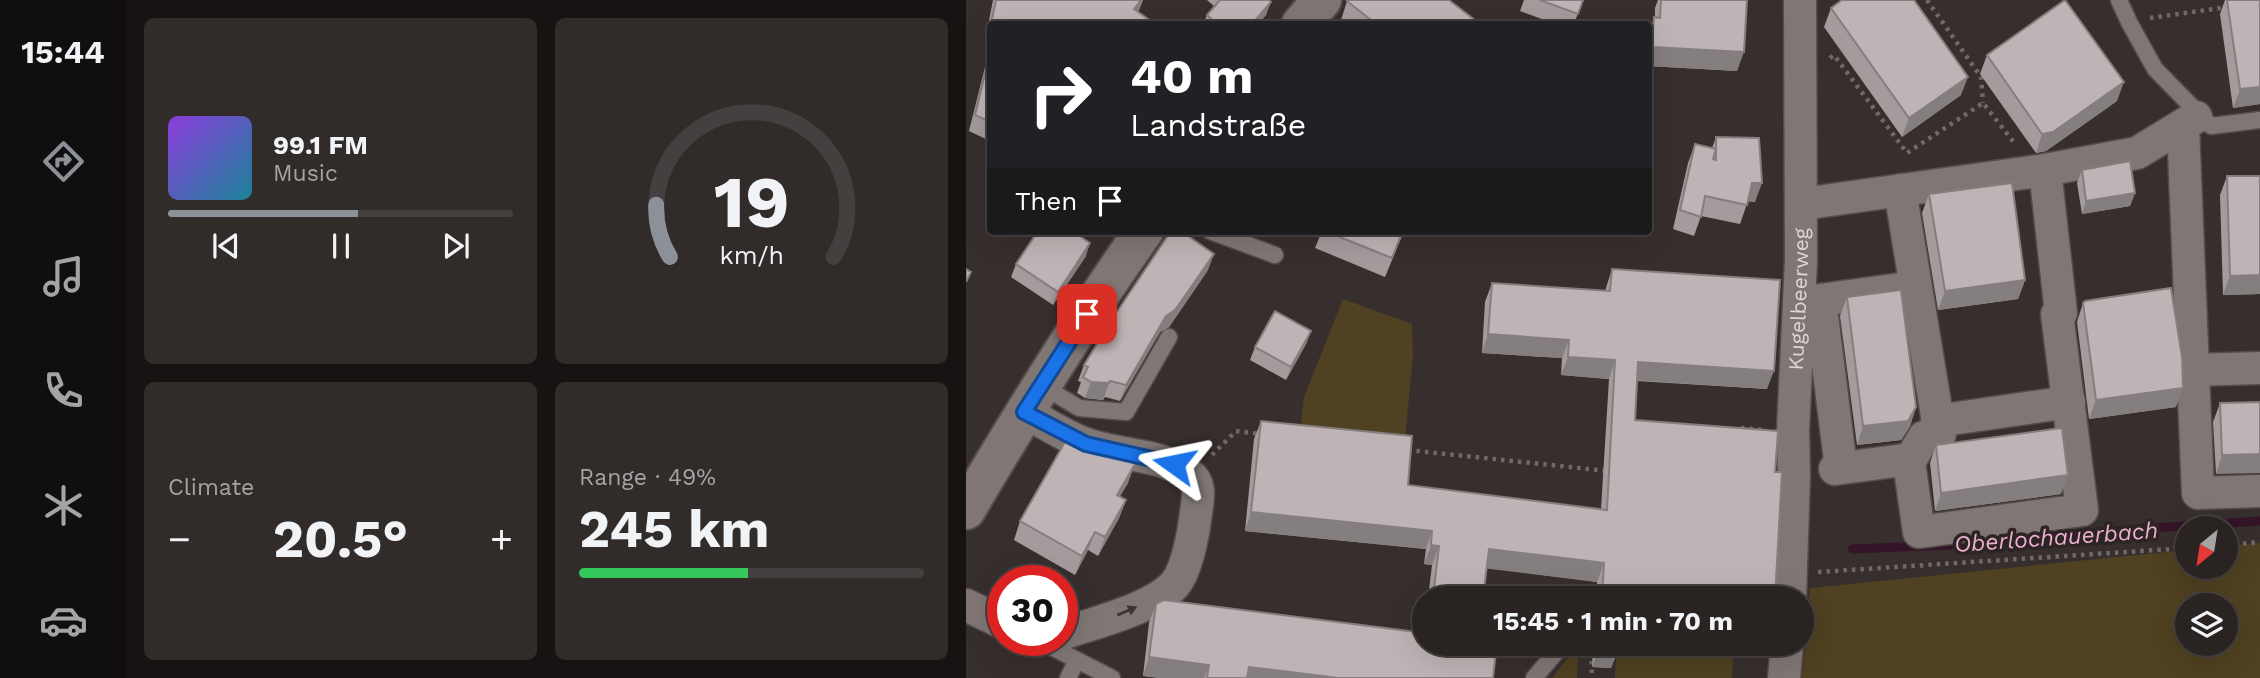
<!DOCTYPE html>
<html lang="en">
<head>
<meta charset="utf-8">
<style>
	:root { --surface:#292322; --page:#312b2a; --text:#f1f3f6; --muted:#a5a4a5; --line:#454040; --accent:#8c9099 }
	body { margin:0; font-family:"Work Sans",sans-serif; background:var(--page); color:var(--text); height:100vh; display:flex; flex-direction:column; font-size:26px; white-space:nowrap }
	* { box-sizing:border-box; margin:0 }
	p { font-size:23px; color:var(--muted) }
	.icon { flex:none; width:38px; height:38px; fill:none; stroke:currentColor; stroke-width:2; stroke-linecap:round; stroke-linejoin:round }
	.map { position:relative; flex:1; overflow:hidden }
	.sheet { display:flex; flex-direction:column; gap:18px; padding:18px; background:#171313; width:840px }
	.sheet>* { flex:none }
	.top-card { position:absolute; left:21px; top:21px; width:665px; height:214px; border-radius:7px; box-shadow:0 7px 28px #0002,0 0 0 2px var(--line); background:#202124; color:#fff; overflow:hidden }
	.needle { width:46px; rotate:210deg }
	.tools { position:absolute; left:1209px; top:516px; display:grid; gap:14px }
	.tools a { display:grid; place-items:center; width:63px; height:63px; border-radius:50%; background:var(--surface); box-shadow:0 7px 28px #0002,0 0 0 2px var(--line); font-size:35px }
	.speed { position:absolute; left:21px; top:565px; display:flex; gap:14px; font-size:35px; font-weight:700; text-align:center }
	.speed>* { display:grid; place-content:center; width:91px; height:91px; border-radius:50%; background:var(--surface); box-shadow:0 7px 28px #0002,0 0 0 2px var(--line); line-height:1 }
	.speed .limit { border:10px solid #d22; background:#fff; color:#111 }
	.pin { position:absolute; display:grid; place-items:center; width:60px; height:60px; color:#fff; margin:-30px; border-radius:14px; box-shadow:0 4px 10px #0006 }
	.me { position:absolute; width:77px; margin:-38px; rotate:282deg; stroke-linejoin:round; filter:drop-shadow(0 0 5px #0008) }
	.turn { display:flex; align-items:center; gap:24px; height:147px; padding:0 28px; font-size:32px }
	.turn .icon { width:91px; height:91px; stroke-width:2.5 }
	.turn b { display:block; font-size:49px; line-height:60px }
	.then { display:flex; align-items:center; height:66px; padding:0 28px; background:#0003; gap:14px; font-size:26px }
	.big { font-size:52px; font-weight:700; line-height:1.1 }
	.sheet .tile { flex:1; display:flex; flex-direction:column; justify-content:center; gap:10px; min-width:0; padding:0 24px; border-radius:10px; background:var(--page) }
	.sheet .dial { align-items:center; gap:0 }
	.dial svg { height:182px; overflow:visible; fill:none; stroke:var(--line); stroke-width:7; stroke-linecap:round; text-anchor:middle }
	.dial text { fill:var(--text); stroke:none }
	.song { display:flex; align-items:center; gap:21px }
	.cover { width:84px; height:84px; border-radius:10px; background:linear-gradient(135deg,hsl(270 70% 55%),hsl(190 70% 35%)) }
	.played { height:7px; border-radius:4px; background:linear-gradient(90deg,var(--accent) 55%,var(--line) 55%) }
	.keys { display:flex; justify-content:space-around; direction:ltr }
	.heat { display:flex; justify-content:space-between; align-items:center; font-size:38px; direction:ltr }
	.charge { height:10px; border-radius:5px; background:linear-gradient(90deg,#34c759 49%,var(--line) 0) }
	.sheet .tiles { flex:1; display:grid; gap:18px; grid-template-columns:repeat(2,1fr) }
	.trip { position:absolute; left:446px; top:586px; width:402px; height:70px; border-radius:35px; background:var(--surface); box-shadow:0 7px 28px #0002,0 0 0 2px var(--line); font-weight:700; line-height:70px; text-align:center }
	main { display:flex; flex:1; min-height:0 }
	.menu { display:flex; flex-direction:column; width:126px; justify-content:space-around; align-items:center; background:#100e0e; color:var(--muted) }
	.menu .icon { width:49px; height:49px }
	.menu .active { color:var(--accent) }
	.menu b { font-size:32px; color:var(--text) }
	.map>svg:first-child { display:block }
</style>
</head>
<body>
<main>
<nav class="menu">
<b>15:44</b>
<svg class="icon active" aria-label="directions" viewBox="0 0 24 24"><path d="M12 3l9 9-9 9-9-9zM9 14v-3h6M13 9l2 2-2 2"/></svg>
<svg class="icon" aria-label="music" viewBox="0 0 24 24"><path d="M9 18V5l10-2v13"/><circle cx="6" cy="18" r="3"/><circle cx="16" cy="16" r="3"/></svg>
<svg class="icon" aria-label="phone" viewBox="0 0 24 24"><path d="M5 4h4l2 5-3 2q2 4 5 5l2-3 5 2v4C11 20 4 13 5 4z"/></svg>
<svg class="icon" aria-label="climate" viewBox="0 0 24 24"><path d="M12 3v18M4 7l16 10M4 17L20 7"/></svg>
<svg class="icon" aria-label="car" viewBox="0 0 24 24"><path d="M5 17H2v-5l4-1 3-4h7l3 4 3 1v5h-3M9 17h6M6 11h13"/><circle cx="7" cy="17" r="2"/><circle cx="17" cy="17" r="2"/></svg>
</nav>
<section class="sheet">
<div class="tiles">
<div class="tile">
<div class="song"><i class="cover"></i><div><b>99.1 FM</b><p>Music</p></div></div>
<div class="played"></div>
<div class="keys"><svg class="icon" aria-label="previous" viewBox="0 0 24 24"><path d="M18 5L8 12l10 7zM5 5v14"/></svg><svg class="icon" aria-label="pause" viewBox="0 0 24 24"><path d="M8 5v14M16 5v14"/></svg><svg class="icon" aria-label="next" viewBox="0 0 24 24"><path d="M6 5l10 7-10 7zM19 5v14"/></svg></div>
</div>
<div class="tile dial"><svg viewBox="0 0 100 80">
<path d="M14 69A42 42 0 1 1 86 69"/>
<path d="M14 69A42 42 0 0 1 8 46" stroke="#8c9099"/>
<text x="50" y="56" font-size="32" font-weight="700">19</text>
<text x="50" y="72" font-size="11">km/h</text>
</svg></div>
<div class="tile"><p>Climate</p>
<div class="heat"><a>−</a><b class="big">20.5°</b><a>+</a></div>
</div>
<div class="tile"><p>Range · 49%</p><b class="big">245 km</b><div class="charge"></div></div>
</div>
</section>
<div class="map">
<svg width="1294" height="678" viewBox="0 0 1294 678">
	<rect width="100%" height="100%" fill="#372f2d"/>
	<path fill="#4f4121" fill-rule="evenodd" d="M377 299 446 324 447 355 439 439 334 431 338 397Z
		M1294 543V678H836L844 588 1221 550 1222 567H1260V546ZM1222 606H1260V644H1222Z
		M651 644H673V651L767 656 766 678H649Z
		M612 645 611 678H586Z"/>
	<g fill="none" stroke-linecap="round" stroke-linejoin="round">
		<path stroke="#331527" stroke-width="9" d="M886 549 1032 543 1171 529 1294 521"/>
		<g stroke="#534c4b" stroke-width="19">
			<path id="lane" d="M1153 0 1163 22 1189 69 1245 126 1294 120
				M244 231 309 255
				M75 385 113 408 160 412 203 337
				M72 640 146 678
				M102 678 111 660
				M568 678 597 644"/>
		</g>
		<g stroke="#534c4b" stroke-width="35">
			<g id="street">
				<path d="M1217 126 1232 493 1294 491"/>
				<path d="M934 190 974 434 958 437 943 462 953 532 1116 510 1091 314 1095 313 1079 170"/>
				<path d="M836 204 1079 170 1171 153 1230 117"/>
				<path d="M1226 370 1294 368"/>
				<path d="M58 412C78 422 98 436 120 444 153 456 194 453 222 474 236 483 232 499 230 513 228 531 221 570 209 584 187 609 127 623 96 634"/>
				<path d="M971 421 1103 402"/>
				<path d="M875 468 854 300 949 287"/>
				<path d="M869 469 945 459"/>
				<path id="s1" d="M824 598 828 475 827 431 835 260 834 0"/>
				<path d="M0 605 37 623"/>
				<path d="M818 678 821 644"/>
			</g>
		</g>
		<g stroke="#534c4b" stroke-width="42">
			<path id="secondary" d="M335 24 356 0
				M0 510C56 415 114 321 178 231"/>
		</g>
		<path stroke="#706967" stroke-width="4.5" stroke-dasharray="3.5 5" stroke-linecap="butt" d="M961 0 1015 77 1017 103
			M1184 18 1262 7
			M864 58 868 55 941 153 1017 103 1050 145
			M775 428 797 430
			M442 450 642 471
			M246 455 270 431 294 434
			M1260 545 1294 542
			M852 572 1222 548
			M625 644 626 678"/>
		<use href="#lane" stroke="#807775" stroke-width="16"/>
		<use href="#street" stroke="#807775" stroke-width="32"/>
		<use href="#secondary" stroke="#807775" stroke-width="38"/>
	</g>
	<path fill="#a39b9c" d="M27 0H177L172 12 189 24H24V38L20 36Z
		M241 0H303L300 15 292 24H237L241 15 248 6Z
		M558 0H617L608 24H589L554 11Z
		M692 0H781L771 71 682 66V34L689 17V8Z
		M1259 0H1294V104L1267 108 1254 14Z
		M381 1 514 24H380L375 20Z
		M865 8 995 95 936 137 858 27Z
		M24 47V141L3 131Z
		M1021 55 1151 101 1080 151 1070 153 1014 74Z
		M750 137 789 202 782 201 774 224 735 216 728 236 707 229 722 163 729 144 746 148Z
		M1116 170 1169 193 1164 206 1116 214 1111 183Z
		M1261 176 1294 294 1257 295 1254 195Z
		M963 194 1059 280 1052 299 972 310 956 213Z
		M356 231H438L419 277 349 248Z
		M120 256 87 305 45 277 50 264Z
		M646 269 801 389 671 381 669 420 809 472V598H630L631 582 521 568 517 598H462L466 565 458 564 460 549 279 531 288 439 295 421 442 485 635 509 643 379 595 375 596 358 516 353 519 302 526 283 639 291Z
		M242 270 203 327 194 332 154 401 139 397 137 400 119 398 111 393 115 382 112 381 118 365Z
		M881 297 950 407 944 426 935 440 891 445 874 316Z
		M1117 303 1210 407 1123 419 1111 322Z
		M345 331 340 344 320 380 284 360 289 347Z
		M1294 402 1250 474 1247 422 1254 403Z
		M970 445 1095 494 969 511 964 463Z
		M162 483 154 496 160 500 153 518 132 556 122 550 109 575 48 540 54 521Z
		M190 604 458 633V631V644L527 678H194L177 676 183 623Z
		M627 644H653L652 650 645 668 626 667Z"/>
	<path fill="#857e7f" d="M175 0H177L172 13 168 9Z
		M305 2 300 15 292 24H286Z
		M686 47 778 52 771 71 682 66V57Z
		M1002 77 995 95 936 137 943 118Z
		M1158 82 1151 101 1080 151 1070 153 1076 134Z
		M1294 87V104L1267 108 1274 89Z
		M786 183H796L789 202 779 201Z
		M1169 193 1164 206 1116 214 1120 201Z
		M124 243 120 256 87 305 92 292Z
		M248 254 242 270 203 327 194 332 154 401 160 385 200 316Z
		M1294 275V294L1257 295 1264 276Z
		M1059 280 1052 299 972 310 979 291Z
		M345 331 340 344 320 380 325 367Z
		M522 334 603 340 596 358 516 353Z
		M602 357 649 360 643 379 595 375Z
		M672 362 808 371 801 389 666 380Z
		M144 381 137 400 119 398 125 382Z
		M1217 388 1210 407 1123 419 1130 400Z
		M950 407 944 426 935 440 891 445 897 426Z
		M1294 454V473L1250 474 1256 455Z
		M169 464 162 483 144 513 151 495Z
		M1102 475 1095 494 969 511 975 493Z
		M160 500 153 518 132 556 139 537Z
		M285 512 466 531 460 549 279 531Z
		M129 532 122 550 109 575 116 556Z
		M465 545 473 546 466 565 458 564Z
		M523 549 638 563 631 582 516 568Z
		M633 648 652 650 645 668 626 667Z
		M183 657 243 665 238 678H194L177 676Z
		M283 667 372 678H279Z"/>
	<path fill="#beb4b5" stroke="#857e7f" stroke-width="2" d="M30 0H175L168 9 189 24H32V23L26 19Z
		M254 0H303L305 2 286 24H251L241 15Z
		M383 0H483L514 24H410L381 1Z
		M574 0H617L612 14Z
		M695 0H781L778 52 686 47 688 17 694 18Z
		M876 0H948L1002 77 943 118 865 8Z
		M1099 0 1158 82 1087 132 1076 134 1021 55Z
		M1261 0H1294V87L1274 89Z
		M24 53V122L9 115Z
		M750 137 793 138 796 183H786L781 205 739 196 735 217 714 210 729 144 750 149 747 159 750 160Z
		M1164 161 1169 193 1120 201 1116 170Z
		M1261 176H1294V275L1264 276Z
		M1046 183 1059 280 979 291 963 194Z
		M72 231H106L124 243 92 292 50 264Z
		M205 231H215L248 254 209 310 200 316 160 385 144 381 143 383 125 382 117 377 122 367 118 365 144 322Z
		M359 231H437L426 258Z
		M0 269 5 272 0 282Z
		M646 269 814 280 808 371 672 362 669 420 812 431 809 472H816L809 598H636L638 563 523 549 517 598H467L473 546 465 545 466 531 285 512 295 421 446 436 442 485 641 510 649 360 602 357 603 340 522 334 526 283 644 291Z
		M1205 288 1216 357 1217 388 1130 400 1117 303 1119 301Z
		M935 290 950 407 942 421 897 426 881 297Z
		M309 311 345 331 325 367 289 347Z
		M1294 402V454L1256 455 1254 403Z
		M1096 428 1102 475 975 493 970 445Z
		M103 435 141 448 169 464 151 495 160 500 139 537 129 532 116 556 54 521Z
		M198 600 458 633V644H531L527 678H372L283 667 281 678H241L243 665 183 657 190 604Z
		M633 644H653L652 650 633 648Z"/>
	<defs><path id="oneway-solid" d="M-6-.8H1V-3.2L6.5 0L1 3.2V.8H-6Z" transform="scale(1.75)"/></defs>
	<use fill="#3d3533" href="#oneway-solid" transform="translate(161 611) rotate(-23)"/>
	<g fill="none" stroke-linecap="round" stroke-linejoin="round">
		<g stroke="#114b97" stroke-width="18">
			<path id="route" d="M121 314 58 412 120 444 208 464"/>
		</g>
		<use href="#route" stroke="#1a73e8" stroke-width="12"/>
	</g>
	<g text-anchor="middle" stroke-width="7" stroke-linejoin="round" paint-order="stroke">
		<g font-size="21" fill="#dbd6d5" stroke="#2c2523">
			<text dy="7" stroke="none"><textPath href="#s1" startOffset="299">Kugelbeerweg</textPath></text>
		</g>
		<g font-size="23" font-style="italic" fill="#edaed1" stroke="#2c2523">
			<text transform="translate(1090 537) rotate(-4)" y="8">Oberlochauerbach</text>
		</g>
	</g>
</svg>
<div class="tools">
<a><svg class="needle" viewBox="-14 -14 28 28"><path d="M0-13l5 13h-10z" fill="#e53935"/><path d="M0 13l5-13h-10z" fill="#a5a4a5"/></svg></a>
<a><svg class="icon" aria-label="layers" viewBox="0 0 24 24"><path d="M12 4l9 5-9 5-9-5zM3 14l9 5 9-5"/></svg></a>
</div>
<div class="speed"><div class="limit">30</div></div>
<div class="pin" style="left:121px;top:314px;background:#d93025"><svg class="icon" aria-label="arrive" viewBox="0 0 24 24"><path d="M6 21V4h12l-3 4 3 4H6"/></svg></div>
<svg class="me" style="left:208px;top:464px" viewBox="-20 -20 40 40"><path d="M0-17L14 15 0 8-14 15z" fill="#1a73e8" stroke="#fff" stroke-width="4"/></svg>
<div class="trip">15:45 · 1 min · 70 m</div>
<div class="top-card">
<div class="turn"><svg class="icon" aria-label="right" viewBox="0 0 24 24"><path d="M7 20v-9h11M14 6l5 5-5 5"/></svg><div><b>40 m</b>Landstraße</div></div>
<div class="then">Then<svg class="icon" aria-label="arrive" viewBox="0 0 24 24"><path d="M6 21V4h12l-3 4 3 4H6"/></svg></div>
</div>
</div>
</main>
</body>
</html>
